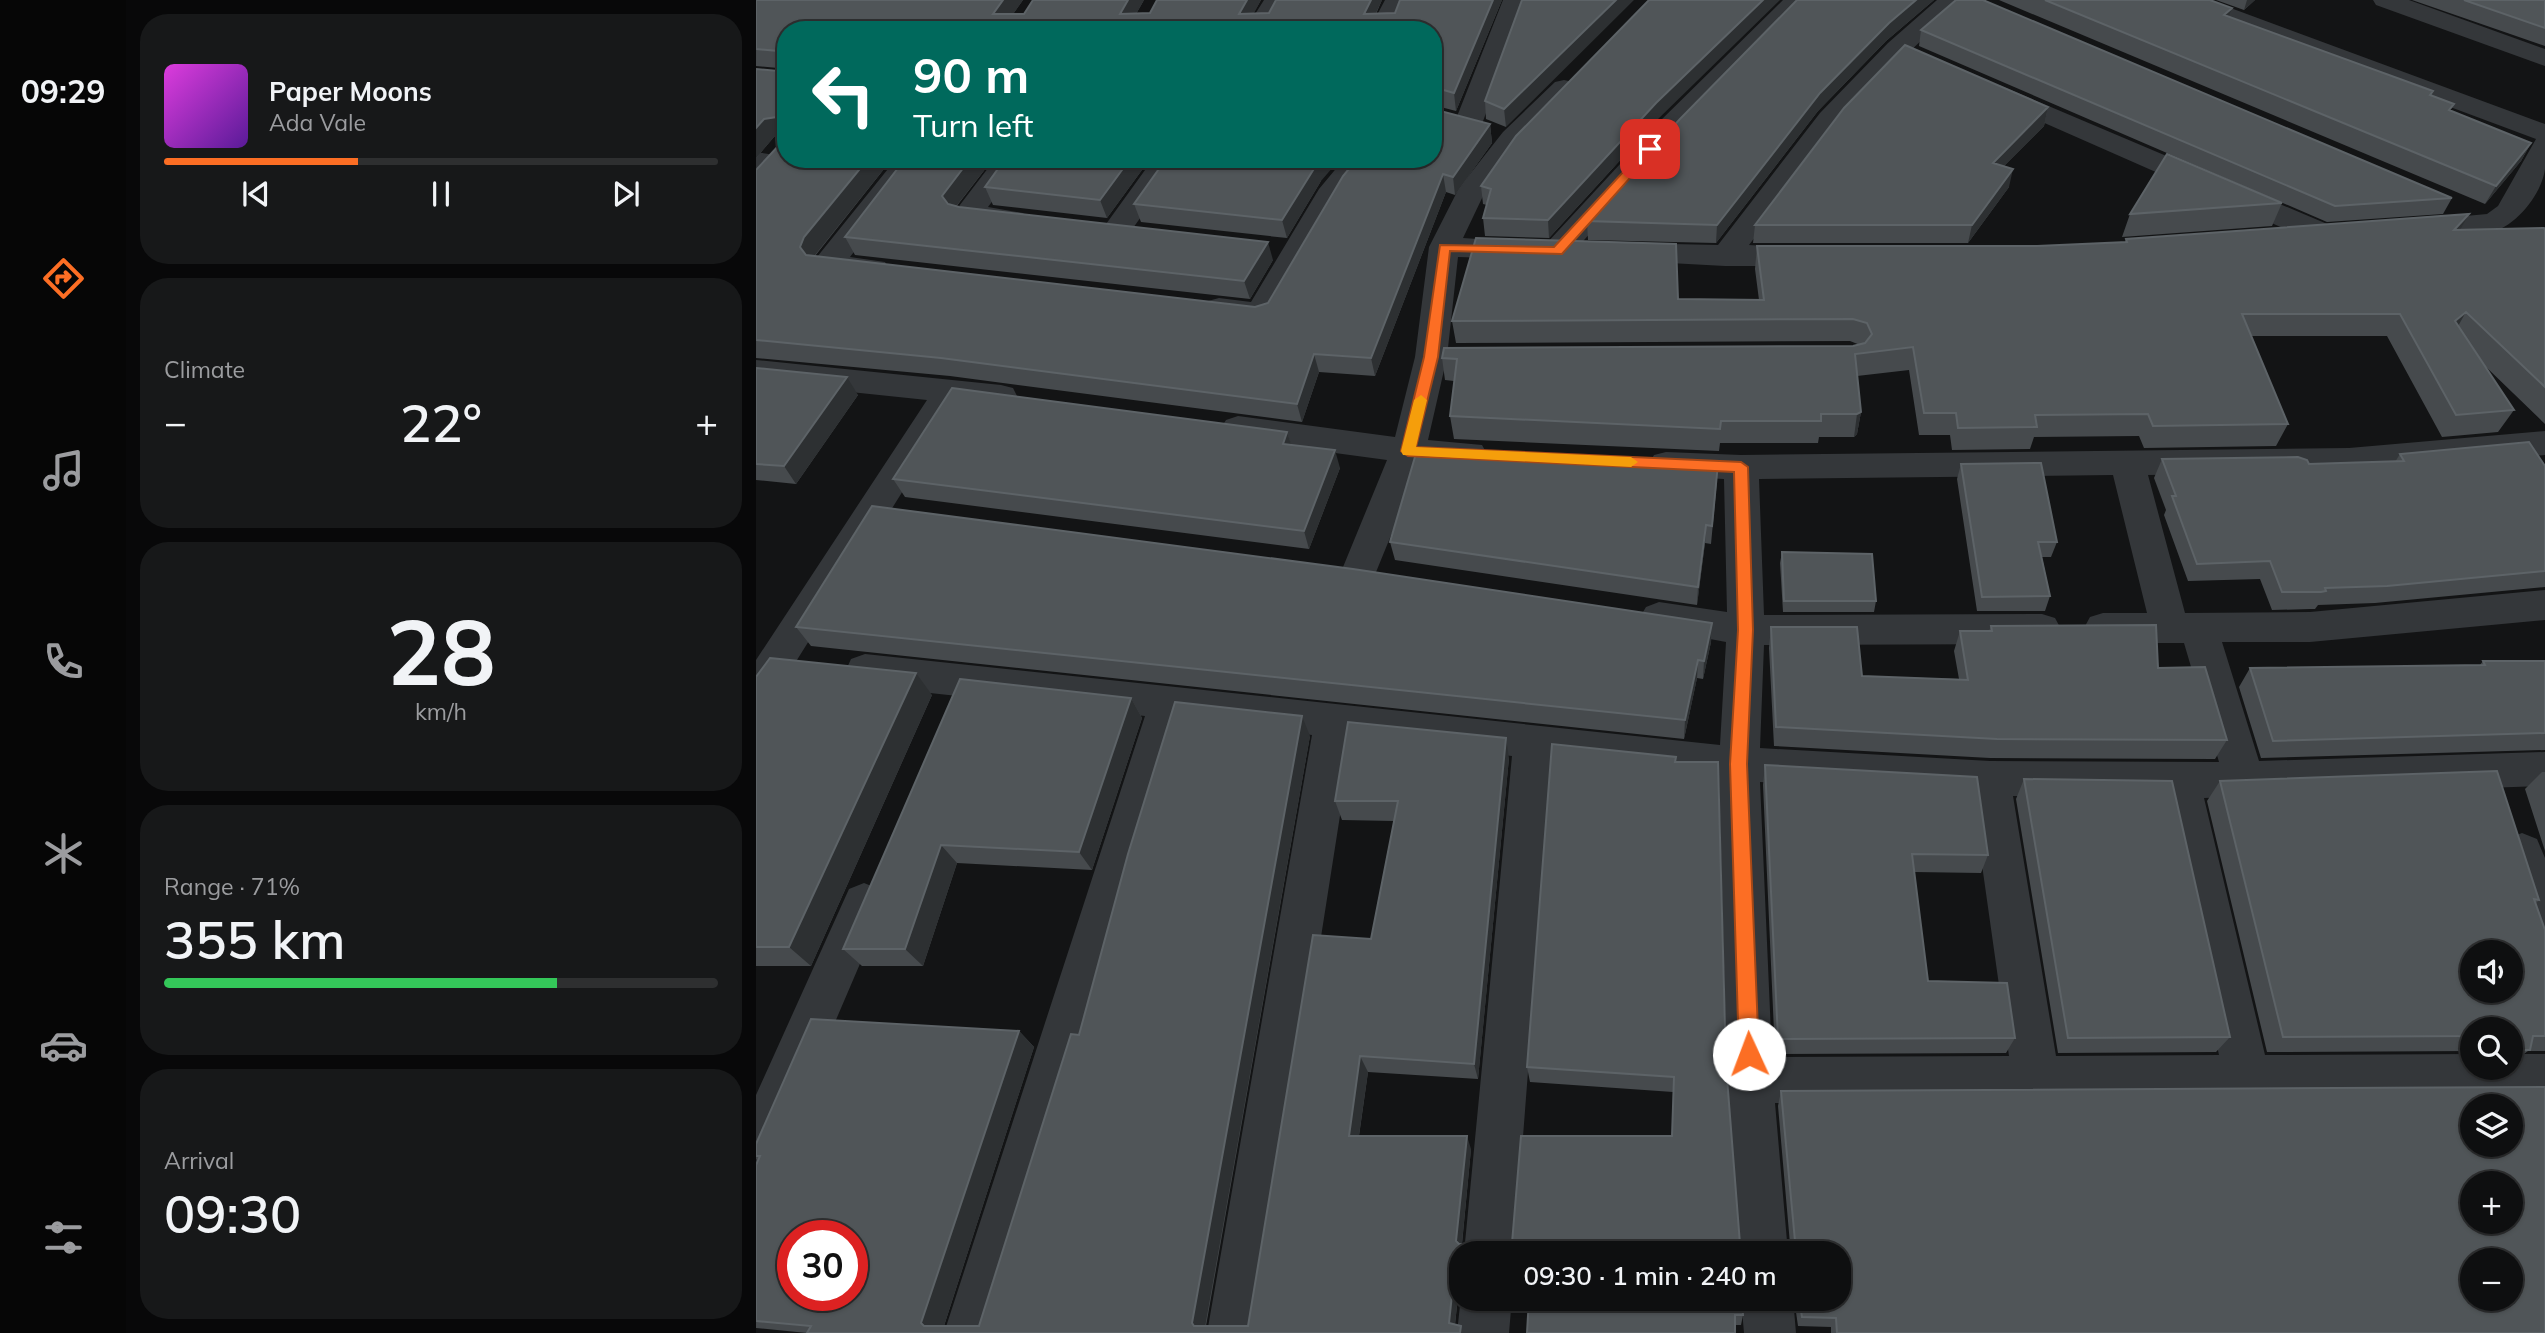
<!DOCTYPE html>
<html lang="en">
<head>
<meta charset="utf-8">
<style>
	:root { --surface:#0e0f10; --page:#171819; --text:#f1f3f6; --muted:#9b9c9f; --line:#2e2f30; --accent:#fc6e24 }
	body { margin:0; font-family:Mulish,sans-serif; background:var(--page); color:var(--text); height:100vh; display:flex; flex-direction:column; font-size:26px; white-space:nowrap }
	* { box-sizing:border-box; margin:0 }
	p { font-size:23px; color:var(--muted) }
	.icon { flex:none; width:38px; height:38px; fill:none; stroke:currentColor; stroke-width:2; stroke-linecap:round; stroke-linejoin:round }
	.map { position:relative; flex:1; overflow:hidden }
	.side { display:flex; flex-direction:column; gap:14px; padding:14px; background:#080809; width:630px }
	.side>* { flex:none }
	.hud { position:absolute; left:21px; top:21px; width:665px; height:147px; border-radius:28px; box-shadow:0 2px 5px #0004,0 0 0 2px var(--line); background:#00695c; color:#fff; overflow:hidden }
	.tools { position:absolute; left:1704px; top:940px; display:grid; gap:14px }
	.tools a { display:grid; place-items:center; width:63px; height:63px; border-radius:50%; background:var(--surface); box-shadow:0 2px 5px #0004,0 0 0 2px var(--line); font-size:35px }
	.speed { position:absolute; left:21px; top:1220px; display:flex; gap:14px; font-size:35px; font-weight:700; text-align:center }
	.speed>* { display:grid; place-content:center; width:91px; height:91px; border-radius:50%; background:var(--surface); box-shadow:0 2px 5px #0004,0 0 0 2px var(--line); line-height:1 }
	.speed .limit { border:10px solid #d22; background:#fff; color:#111 }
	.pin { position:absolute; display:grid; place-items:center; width:60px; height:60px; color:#fff; margin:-30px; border-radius:14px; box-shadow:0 4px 10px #0006 }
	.me { position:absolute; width:77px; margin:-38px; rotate:358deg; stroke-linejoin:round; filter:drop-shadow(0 0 5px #0008) }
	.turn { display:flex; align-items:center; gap:24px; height:147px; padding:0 21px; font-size:32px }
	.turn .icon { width:91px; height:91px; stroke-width:2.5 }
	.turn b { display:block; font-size:49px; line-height:60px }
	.big { font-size:52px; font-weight:600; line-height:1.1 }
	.side .card { flex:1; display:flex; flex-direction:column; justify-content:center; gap:10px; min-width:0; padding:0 24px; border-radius:28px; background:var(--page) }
	.side .dial { align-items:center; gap:0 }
	.dial b { font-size:91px; line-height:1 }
	.song { display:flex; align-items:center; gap:21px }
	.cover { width:84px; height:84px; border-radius:10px; background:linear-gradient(135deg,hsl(300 70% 55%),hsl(270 70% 35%)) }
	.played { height:7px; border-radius:4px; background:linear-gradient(90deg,var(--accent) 35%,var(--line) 35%) }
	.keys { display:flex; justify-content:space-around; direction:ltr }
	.heat { display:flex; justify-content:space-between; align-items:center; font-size:38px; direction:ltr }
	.charge { height:10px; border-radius:5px; background:linear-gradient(90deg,#34c759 71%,var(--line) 0) }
	.trip { position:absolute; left:693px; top:1241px; width:402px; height:70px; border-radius:28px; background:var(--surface); box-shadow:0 2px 5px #0004,0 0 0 2px var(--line); font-weight:600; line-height:70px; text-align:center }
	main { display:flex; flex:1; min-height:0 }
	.tabs { display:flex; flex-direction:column; width:126px; justify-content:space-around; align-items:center; background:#060606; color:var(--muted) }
	.tabs .icon { width:49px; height:49px }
	.tabs .active { color:var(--accent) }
	.tabs b { font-size:32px; color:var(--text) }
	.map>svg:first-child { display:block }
</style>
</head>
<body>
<main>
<nav class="tabs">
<b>09:29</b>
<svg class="icon active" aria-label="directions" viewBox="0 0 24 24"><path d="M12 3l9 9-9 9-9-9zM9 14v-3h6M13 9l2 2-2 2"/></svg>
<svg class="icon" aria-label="music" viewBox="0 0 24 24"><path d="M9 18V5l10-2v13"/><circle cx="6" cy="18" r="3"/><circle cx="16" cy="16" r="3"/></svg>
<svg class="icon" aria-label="phone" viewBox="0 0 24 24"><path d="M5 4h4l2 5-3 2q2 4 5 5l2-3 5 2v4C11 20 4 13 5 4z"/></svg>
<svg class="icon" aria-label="climate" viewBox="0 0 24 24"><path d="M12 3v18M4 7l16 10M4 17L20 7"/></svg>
<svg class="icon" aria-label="car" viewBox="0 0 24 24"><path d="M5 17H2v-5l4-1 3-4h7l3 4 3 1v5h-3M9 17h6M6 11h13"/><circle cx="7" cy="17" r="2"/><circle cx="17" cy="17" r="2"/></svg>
<svg class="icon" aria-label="filters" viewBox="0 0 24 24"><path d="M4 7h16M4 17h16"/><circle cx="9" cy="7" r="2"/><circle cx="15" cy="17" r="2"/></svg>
</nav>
<section class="side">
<div class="card">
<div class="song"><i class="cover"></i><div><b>Paper Moons</b><p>Ada Vale</p></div></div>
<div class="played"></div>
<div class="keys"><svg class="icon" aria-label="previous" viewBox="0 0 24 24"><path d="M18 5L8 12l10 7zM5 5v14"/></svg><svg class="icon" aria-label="pause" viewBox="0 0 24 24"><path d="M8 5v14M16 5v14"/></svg><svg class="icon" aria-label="next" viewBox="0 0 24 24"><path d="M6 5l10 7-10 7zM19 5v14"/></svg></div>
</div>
<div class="card"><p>Climate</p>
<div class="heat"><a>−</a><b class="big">22°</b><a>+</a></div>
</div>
<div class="card dial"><b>28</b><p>km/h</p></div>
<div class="card"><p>Range · 71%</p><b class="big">355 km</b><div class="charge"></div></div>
<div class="card"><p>Arrival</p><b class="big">09:30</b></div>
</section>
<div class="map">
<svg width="1789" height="1333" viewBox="0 0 1789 1333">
	<rect width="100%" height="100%" fill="#131415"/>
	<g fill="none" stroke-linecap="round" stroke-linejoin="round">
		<path fill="#34373a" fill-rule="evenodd" d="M508 0H532L515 30H489Z
			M629 0H653L639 30H613Z
			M747 0H771L726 124 722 130H702L698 124Z
			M1027 0H1054L922 135 812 258 801 260 790 258 786 251 790 244 902 123Z
			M1181 0H1208L1150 55 1084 125 993 245 1064 249 1068 256 1064 263 1053 266H969L858 260 854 253 858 246 869 243 962 245 1064 113 1132 43Z
			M1418 0H1453L1789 124C1789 138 1789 154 1789 169 1786 193 1761 225 1738 231L1655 238 1645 236 1640 229 1645 222 1731 214 1742 206 1780 139 1421 5Z
			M1617 0H1653L1789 49V66L1620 5Z
			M808 80 817 82 821 88 767 144 727 196 707 238 781 243 785 250 781 257 770 259 702 257 691 357 672 440 726 445 731 454 726 463 714 466 664 464 616 582 603 586 590 582 585 572 631 460 482 440 470 436 465 428 470 420 482 416 639 437 659 357 673 247 703 188 747 132 799 82Z
			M1243 85 1583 229 1587 236 1583 243 1572 245 1561 243 1234 99 1230 93 1234 87Z
			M0 152 25 156 29 162 25 168H0Z
			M140 159H169L94 257 129 262 133 269 129 276 118 279 61 271 57 264 61 257Z
			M239 159H268L232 207 267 213 272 219 267 225C248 231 221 225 202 220L197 214Z
			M397 159H426L370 238 360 240 350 238 345 231Z
			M588 159H618L589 193 515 320 504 323 452 315 447 308 452 301 463 298 495 302 563 189Z
			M0 360 245 385 257 388 261 396 257 404 245 407 202 403 14 703 0 708V660L171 400 0 382Z
			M1789 431V455L1593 472 1392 475 1429 613 1554 612 1789 590V620L1554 642H1466L1503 761 1789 752V786L1448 798 1509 1055 1717 1054V1068H1755V1054H1789V1100L1019 1103 1032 1253H982L971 1080 963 779 796 761 758 1253H708L756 756 596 739 503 1333H451L556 735 427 720 240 1333H188L389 716 109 686 95 681 90 670 95 659 109 654 964 745 970 642 890 627 884 617 890 607 903 602 971 612 968 479 910 476 898 473 893 464 898 455 910 452 985 455 1593 448ZM1357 475 1391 613H1347L1334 617 1328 628 1334 639 1347 643H1428L1463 762 1234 761 1004 748 1008 645 1286 644 1299 640 1305 629 1299 618 1286 614 1008 615 1003 479ZM1004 782 1216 794 1253 1056 1016 1057ZM1257 796 1407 798 1463 1055 1300 1056Z
			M1766 833 1781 839 1789 858V944L1774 938 1745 852 1751 839Z
			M108 883 123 889 130 903 17 1167 0 1174V1095L93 889Z
			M705 1296V1298H756L753 1333H701Z
			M985 1298H1037L1040 1333H988Z"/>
	</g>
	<path fill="#464a4d" d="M0 0H267L257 14H268L388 0 380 14 394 13 401 0H505L497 14 513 13 626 0 620 14 639 13 746 0 700 111 677 105V30L30 159H136L59 256 499 307 512 303 734 124 736 143 699 195 690 192 619 376 563 372 546 422 194 376 0 358V170L25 143 24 136 18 137 0 158V69L22 71V68L0 66Z
		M766 0 750 127 730 119 729 101Z
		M1041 0H1178L1130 41 1062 111 960 243 832 240 831 221Z
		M1243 0H1454L1473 17 1675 95 1694 111 1775 143 1765 161 1729 204Z
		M1460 0H1499L1488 10Z
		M1656 0H1789V46Z
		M1165 30 1696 198 1687 214 1571 222 1163 46Z
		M1292 107 1288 126 1248 166 1253 187 1212 243H997L999 225Z
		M900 121 793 238 729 236 727 218 731 205 727 204 725 186Z
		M237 159 200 207 517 260 494 299 99 255 89 237Z
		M249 159H394L351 218 237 205 229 187Z
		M565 181 531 238 385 222 378 204Z
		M1526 203 1516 226 1366 237 1374 214Z
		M1704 230H1789V424L1728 365 1758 410 1742 432 1686 437 1631 336H1495L1532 424 1520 446 1388 448 1383 436 1278 437 1274 449 1196 450 1194 435H1163L1153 370 1101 376 1105 412 1101 434 1098 437H1063L1062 443H964L963 451 698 439 694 416 698 381 689 380 686 358 1097 346 1104 345 1094 341 700 343 696 321 922 299 1003 300 999 269 1001 246H1281L1369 242 1370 239Z
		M0 368 102 395 40 484 0 480Z
		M531 432 535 445 584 468 553 549 149 497 137 479Z
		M1644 454 1789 466V588V587L1619 603 1562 605 1559 609H1554L1516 610 1504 579 1432 581 1408 515 1410 510 1398 478 1406 459 1553 464 1639 462Z
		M1205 464 1301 542 1295 557H1286L1294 596 1289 611H1221L1201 479Z
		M961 481 955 544 949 543 941 605 639 560 634 542Z
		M1026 552 1120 601 1118 612H1027L1024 563Z
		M956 623 955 642 947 679 941 678 928 739 55 646 40 627Z
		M1235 626 1402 668 1471 740 1459 759 1234 758 1018 746 1013 648 1015 627 1106 676 1203 679 1198 651 1204 631H1233Z
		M1727 661H1789V750L1505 758 1483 687 1494 668 1724 665Z
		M0 677 176 695 55 966H0Z
		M204 679 375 698 386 718 336 870 201 863 167 966H106L87 949Z
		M554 736 450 1326H492L615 939 638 821 586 820 579 801 753 758 722 1079 612 1072 603 1136 715 1149 706 1244 756 1243 916 1136 917 1092 774 1082 771 1067 920 762 970 1065 984 1244H1034L1022 1106 1025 1091 1789 1333H1075V1327L1042 1326 1038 1298H1083V1253H705V1296H702L699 1325 51 1333 0 1328V1165L2 1160 0 1159V1144L263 1031 278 1047 188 1326H223L323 1035Z
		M1009 765 1232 855 1225 873 1158 872 1172 981 1259 1038 1250 1053 1019 1054 1007 785Z
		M1786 772H1789V851L1769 789Z
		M1268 779 1474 1037 1460 1052 1302 1053 1260 799Z
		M1464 781 1783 900 1780 903 1789 930V1051H1772L1755 1063V1029H1717V1051L1511 1052 1451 801Z
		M773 1298 987 1315 985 1325H979Z"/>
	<path fill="#2d3032" d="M247 0H267L246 30 237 14Z
		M372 0H388L371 30 364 14Z
		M491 0H505L489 30 483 14Z
		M615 0H626L612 30 608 14Z
		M737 0H746L700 111 698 93Z
		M860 0H878L750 127 748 109Z
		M1007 0H1024L900 121 793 238 792 220 900 103Z
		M1160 0H1178L1130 41 1062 111 960 243 961 225 1064 93 1133 23Z
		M1491 0H1499L1488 10Z
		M1476 8 1469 26 1468 15Z
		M1292 107 1288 126 1233 181 1237 163Z
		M21 117 30 135 18 137 0 158V128L8 119Z
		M734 124 736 143 699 195 697 177Z
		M1775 143 1765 161 1729 204 1740 186Z
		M112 159H136L59 255 55 265 44 247 48 237Z
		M214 159H237L194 214 186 196Z
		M374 159H394L351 218 344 200Z
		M564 159H584L565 181 531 238 526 220Z
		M1257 169 1253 187 1212 243 1216 225Z
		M687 174 690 192 619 376 615 358Z
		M1713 214 1700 237 1698 230Z
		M512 242 517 260 494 299 488 281Z
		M1710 312 1697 335 1699 321Z
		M558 354 563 372 546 422 541 404Z
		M91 377 102 395 40 484 28 466Z
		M1105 412 1101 434 1098 437 1101 414Z
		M531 432 537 450 527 444Z
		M579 450 584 468 553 549 548 531Z
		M950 525 949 543 941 605 942 587Z
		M956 623 955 642 947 679 948 661Z
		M942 660 941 678 928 739 929 720Z
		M160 673 176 695 55 966 33 947Z
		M375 698 386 718 336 870 323 852Z
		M546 716 554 736 448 1333 438 1326 436 1323Z
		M750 738 753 758 722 1079 718 1064Z
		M185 845 201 863 167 966 149 949Z
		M263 1031 278 1047 186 1332 168 1326 165 1323Z
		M604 1056 612 1072 601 1149 593 1136Z
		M711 1136 715 1149 705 1253 700 1241Z
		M697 1285 702 1296 698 1333 693 1323Z"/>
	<path fill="#505558" stroke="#5d6367" stroke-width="2" fill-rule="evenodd" d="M0 0H247L237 14H268L277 0H372L364 14 394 13 401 0H491L483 14 513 13 520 0H615L608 14 639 13 644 0H737L698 93 677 87V30H30V159H112L48 237 44 247 50 255 499 307 512 303 587 176 601 159H677V109L734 124 697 177 687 174 615 358 558 354 541 404 185 358 0 340V170L25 143 21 117 8 119 0 128V69L22 71V51L0 49Z
		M766 0H860L748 109 729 101Z
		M893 0H1007L900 103 792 220 727 218 735 189 725 186 760 136Z
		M1041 0H1160L1133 23 1064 93 961 225 831 221 924 119Z
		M1200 0H1227L1696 198 1579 206 1165 30Z
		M1289 0H1454L1476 8 1468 15 1677 91 1674 95 1698 104 1693 110 1775 143 1740 186Z
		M1708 0H1789V28Z
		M1149 45 1292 107 1237 163 1257 169 1216 225H999L1088 108Z
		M1411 154 1526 203 1374 214Z
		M149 159H214L186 196 192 204 203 207 512 242 488 281 89 237Z
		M249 159H374L344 200 229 187Z
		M410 159H564L526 220 378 204Z
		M1713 214 1698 230 1788 228 1789 230V387L1710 312 1699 321 1758 410 1700 415 1644 314H1486L1532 424 1397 426 1392 414 1279 415 1281 427 1202 428 1200 413H1168L1157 347 1099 354 1105 412 1101 414H1065V421H965L964 429 694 416 701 359 686 358 688 348 1097 346 1109 343 1116 334 1111 323 1097 319 696 321 720 238 920 244 922 299 1008 300 1001 246H1281L1371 242 1370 239Z
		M0 368 91 377 28 466 0 464Z
		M196 388 531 432 527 444 579 450 548 531 137 479Z
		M1773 442 1789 466V571L1631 586 1569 588 1570 591 1565 592H1526L1514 561 1441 564 1416 496H1420L1406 459 1542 457 1551 460 1553 464 1648 461 1644 454Z
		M661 450 691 452V450L962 463 956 526 950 525 942 587 634 542Z
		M1285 463 1301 542H1282L1294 596 1226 597 1205 464Z
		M116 506 597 569 956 623 948 661 942 660 929 720 40 627Z
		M1026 552 1116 554 1120 601H1028Z
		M1400 625 1402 668 1449 667 1471 740 1241 739 1020 727 1015 627H1101L1106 676 1212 680 1204 631H1236L1235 626Z
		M14 658 160 673 33 947H0V677Z
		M1727 661H1789V733L1517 741 1494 668 1729 665Z
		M204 679 375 698 323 852 185 845 149 949H87Z
		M419 702 546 716 436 1323 438 1326H492L557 935 615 939 642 801H579L592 722 750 738 718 1064 604 1056 593 1136H711L700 1241 703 1244 756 1243 765 1136H916L918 1077 771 1067 796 744 920 757 919 762H962L970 1065 984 1244H1036L1039 1241 1025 1091 1789 1087V1333H1081L1080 1318 1046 1317 1043 1298H1083V1253H705V1285H697L693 1323 705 1326 704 1333H51L55 1326 0 1321V1165L4 1156H0V1144L55 1019 263 1031 165 1323 168 1326H223L315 1034 323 1035 372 854ZM1717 1106H1755V1144H1717ZM1717 1183H1755V1222H1717ZM37 1236H96V1295H37ZM1717 1260H1755V1298H1717Z
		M1009 765 1221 777 1232 855 1156 854 1172 981 1251 983 1259 1038 1022 1039Z
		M1741 771 1783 900 1778 899 1789 930V1036H1777L1774 1050H1755V1029H1717V1036L1527 1037 1464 781ZM1717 952H1755V990H1717Z
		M1268 779 1416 781 1474 1037 1312 1038Z
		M773 1298H986L987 1315H979V1333H771Z"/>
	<path fill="#fc6e24" stroke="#a44817" stroke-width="2" d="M890 147 900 149 806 254 694 251 682 357 660 447 985 462 992 467 997 630 991 764 1003 1054 1000 1060 993 1063 986 1060 983 1054 974 764 982 630 978 472 652 456 645 451 668 357 684 245 798 247Z"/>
	<path fill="#f59e0b" d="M665 395 671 400 660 447 875 457 882 462 875 467 647 455 645 451 658 400Z"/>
</svg>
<div class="tools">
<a><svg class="icon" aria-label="sound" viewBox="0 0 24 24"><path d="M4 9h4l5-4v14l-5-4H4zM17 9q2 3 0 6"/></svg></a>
<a><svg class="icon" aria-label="search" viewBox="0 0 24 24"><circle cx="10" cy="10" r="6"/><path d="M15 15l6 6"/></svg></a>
<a><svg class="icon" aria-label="layers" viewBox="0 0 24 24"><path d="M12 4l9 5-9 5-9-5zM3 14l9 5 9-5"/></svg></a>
<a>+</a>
<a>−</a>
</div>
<div class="speed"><div class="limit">30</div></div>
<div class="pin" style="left:894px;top:149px;background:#d93025"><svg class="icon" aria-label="arrive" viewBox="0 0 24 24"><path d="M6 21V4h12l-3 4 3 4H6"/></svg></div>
<svg class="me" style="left:993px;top:1054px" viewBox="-20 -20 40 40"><circle r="19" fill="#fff"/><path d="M0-13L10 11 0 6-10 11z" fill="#fc6e24"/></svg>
<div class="trip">09:30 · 1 min · 240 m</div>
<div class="hud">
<div class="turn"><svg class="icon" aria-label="left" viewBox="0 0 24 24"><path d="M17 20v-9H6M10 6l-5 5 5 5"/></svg><div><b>90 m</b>Turn left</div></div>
</div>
</div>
</main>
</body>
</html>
